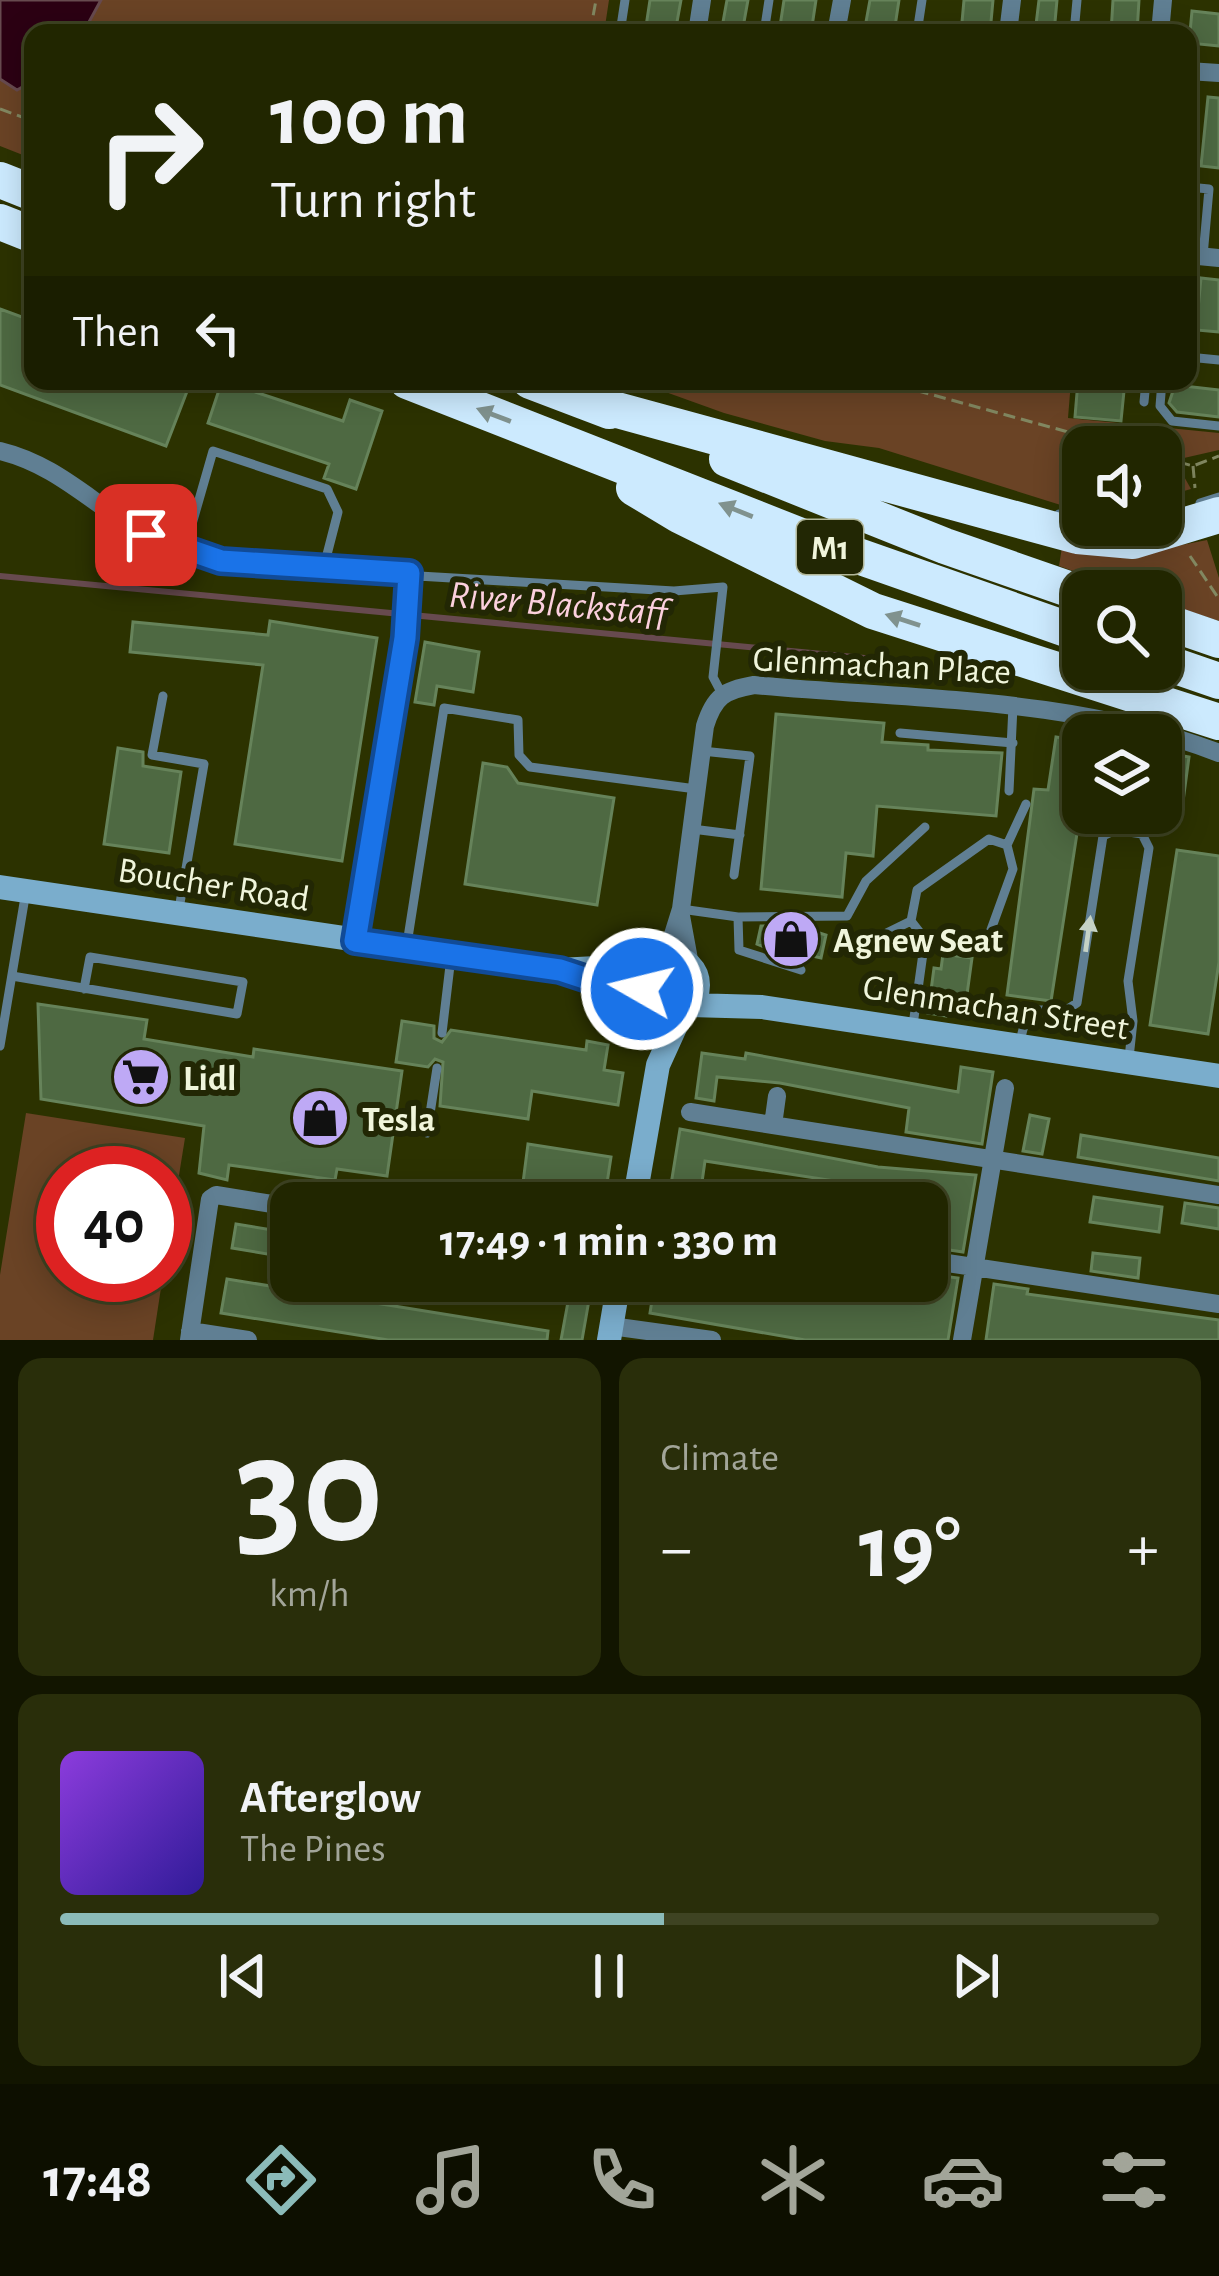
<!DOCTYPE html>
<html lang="en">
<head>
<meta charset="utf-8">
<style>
	:root { --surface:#212600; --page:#292e0a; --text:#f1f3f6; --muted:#a2a599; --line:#3e4322; --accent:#8bbbb9 }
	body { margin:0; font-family:"Alegreya Sans",sans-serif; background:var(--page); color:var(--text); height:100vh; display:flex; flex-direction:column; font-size:45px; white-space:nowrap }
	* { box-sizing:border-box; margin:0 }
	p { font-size:39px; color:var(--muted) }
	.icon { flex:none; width:66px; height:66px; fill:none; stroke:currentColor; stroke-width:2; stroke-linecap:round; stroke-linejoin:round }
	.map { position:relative; height:1340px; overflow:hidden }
	.sheet { display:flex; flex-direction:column; gap:18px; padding:18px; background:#121500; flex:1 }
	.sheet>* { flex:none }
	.guide { position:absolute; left:24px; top:24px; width:1173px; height:366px; border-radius:24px; box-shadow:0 6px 30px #0003,0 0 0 3px var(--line); background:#212600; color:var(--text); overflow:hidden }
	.fabs { position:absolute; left:1062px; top:426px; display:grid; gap:24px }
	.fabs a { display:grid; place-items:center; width:120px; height:120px; border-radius:24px; background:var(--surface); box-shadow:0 6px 30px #0003,0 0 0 3px var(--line); font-size:60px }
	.speed { position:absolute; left:36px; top:1146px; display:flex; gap:24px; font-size:60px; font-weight:700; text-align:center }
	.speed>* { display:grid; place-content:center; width:156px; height:156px; border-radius:50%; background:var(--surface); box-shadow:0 6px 30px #0003,0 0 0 3px var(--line); line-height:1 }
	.speed .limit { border:18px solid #d22; background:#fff; color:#111 }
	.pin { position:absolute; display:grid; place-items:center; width:102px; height:102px; color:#fff; margin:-51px; border-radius:24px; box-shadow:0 6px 18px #0006 }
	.me { position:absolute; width:132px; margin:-66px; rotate:278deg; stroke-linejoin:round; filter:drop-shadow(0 0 9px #0008) }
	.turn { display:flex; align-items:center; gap:42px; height:252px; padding:0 48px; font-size:54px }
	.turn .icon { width:156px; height:156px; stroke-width:2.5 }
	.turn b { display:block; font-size:84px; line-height:102px }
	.then { display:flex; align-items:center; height:114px; padding:0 48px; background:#0003; gap:24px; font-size:45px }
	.big { font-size:90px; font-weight:700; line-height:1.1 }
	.sheet .widget { flex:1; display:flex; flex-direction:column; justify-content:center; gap:18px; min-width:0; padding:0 42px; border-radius:24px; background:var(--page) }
	.sheet .dial { align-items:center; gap:0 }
	.dial b { font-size:156px; line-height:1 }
	.song { display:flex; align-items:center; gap:36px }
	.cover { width:144px; height:144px; border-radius:18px; background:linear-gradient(135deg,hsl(270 70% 55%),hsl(250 70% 35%)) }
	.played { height:12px; border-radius:6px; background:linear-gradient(90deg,var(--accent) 55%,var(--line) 55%) }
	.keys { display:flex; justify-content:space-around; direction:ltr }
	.heat { display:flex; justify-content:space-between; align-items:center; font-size:66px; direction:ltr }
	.sheet .tiles { flex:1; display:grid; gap:18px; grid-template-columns:1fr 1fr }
	.widget:last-child { grid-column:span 2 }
	.trip { position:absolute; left:270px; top:1182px; width:678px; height:120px; border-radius:24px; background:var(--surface); box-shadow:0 6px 30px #0003,0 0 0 3px var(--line); font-weight:700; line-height:120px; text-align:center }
	.tab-bar { display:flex; height:192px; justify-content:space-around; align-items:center; background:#0d0f00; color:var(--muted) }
	.tab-bar .icon { width:84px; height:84px }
	.tab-bar .current { color:var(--accent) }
	.tab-bar b { font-size:54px; color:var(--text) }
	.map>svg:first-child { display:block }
</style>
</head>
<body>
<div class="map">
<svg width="1219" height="1340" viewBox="0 0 1219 1340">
	<rect width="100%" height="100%" fill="#2c3200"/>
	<path fill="#6a4325" d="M0 0H609L604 33H33V159L0 146Z
		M635 381H1071L1068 418 1219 433V450L1184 458 1182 473 1191 489 1163 497 1166 510 1161 511V447H1083V512L879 448 825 441 724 413Z
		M1207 540 1219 578V621L1161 602V591H1130L1059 566 1062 547 1131 555Z
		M26 1113 185 1138 165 1262V1173H63V1275H163L153 1340H0V1275Z"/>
	<path fill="#2c0013" stroke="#674a4f" stroke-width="3" d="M0 0H101L83 33H33V81L17 90 0 79Z"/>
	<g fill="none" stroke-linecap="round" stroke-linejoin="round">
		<path stroke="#674a4f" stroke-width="6" d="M0 576 896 661"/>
	</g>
	<path fill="#4e6942" stroke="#66835a" stroke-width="3" d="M650 0H681L675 33H645Z
		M727 0H748L742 33H721Z
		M784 0H816L811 33H779Z
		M870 0H899L894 33H864Z
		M964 0H993L990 33H961Z
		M1039 0H1057L1054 33H1035Z
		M1113 0H1139L1137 33H1111Z
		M1192 11 1219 14V46L1189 43Z
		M1208 97 1219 98V168L1201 166Z
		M1201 278 1219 280V332L1196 330Z
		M0 309 33 321V381H191L166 446 0 385Z
		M222 381 343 421 350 400 382 411 356 489 324 478 329 464 208 423Z
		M1078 381H1125L1121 421 1075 417Z
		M1175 385 1219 390V417L1177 412 1169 403Z
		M270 621 377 638 342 861 235 844 263 665 130 652 133 622 268 635Z
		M425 642 479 652 473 692 437 686 434 705 415 702Z
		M776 714 884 723 882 742 928 745V750L1002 753 996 816 877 806 873 856 846 853 842 897 761 889Z
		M1056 737 1083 741V795L1051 1001 1007 995 1034 789 1048 790Z
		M118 748 143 752V766L181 772 169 853 104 844Z
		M1161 752 1189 757 1182 809 1161 806Z
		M483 763 507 767 518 783 614 798 597 905 465 884Z
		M1177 850 1219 856V962L1208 1034 1150 1025Z
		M794 925 826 935 821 958 790 951 789 957 757 944 761 926Z
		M943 954 972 958 965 1009 948 1006 946 1016 928 1013 934 968 941 969Z
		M38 1004 147 1020 144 1039 253 1057 254 1049 402 1071 387 1176 337 1169 335 1180 229 1165 227 1180 199 1173 204 1126 41 1099Z
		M402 1021 434 1026V1038L442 1042 451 1030 586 1050 587 1041 608 1045 604 1070 623 1073 618 1105 532 1091 528 1119 440 1106 443 1062 435 1059 428 1067 396 1062Z
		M702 1053 745 1059 746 1053 958 1092 961 1067 993 1072 982 1144 906 1132 909 1108 780 1083 717 1077 714 1101 696 1098Z
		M1030 1115 1049 1119 1042 1154 1023 1151Z
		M680 1129 878 1167 976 1175 963 1252 929 1247 938 1197 705 1161 699 1203H668Z
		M1081 1135 1219 1158V1181L1078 1157Z
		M528 1144 611 1157 604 1203 521 1198Z
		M1094 1197 1162 1207 1159 1232 1090 1222Z
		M1185 1203 1219 1208V1229L1182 1223Z
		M236 1224 291 1233V1258L232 1248Z
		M1093 1253 1140 1258 1138 1278 1091 1271Z
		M927 1274 958 1278 948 1340H805L650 1313 655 1281H927Z
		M227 1279 548 1331 547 1340H388L221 1313Z
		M498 1281 592 1283 582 1340H561L568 1302 497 1290Z
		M994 1284 1028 1289 1027 1294 1219 1320V1340H986Z"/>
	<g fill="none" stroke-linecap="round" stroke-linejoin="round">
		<path stroke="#828861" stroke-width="3" stroke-dasharray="12 6" stroke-linecap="butt" d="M590 33 596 0
			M0 109 33 121
			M882 381 1123 447
			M1161 457 1193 466 1219 456
			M1193 466 1195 488
			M1190 556 1219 599"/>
		<path stroke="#607f93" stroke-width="9" d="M620 33 625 0
			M764 33 769 0
			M917 33 922 0
			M1074 33 1077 0
			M1188 187 1209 189 1203 256
			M1188 357 1219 360
			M1162 381 1160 406 1172 421 1219 426
			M1144 402 1146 381
			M1200 503 1219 497
			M1059 514 1083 518
			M184 552 213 451 327 489 338 512 323 570
			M333 571 674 591 723 587 713 677 722 694
			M163 696 152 755 204 764 179 909
			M900 733 1013 743
			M702 751 750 756 734 875
			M1009 791 1013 706
			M692 829 740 835
			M1007 845 1026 804
			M681 909 738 917 847 916 866 881 925 827
			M738 917 739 950 801 970
			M356 936 405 638 409 573
			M407 944 444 708 518 720 519 755 530 767 696 789
			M854 949 911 921
			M12 976 237 1014 243 982 90 957 84 989
			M913 1025 925 939 911 921 917 890 989 839 1007 845 1013 869 984 949 925 939
			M442 1033 451 957
			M1019 1045 1028 1010H1066L1077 1003 1103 836 1116 830 1142 834 1149 848 1128 981 1133 1021 1129 1058
			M0 1046 26 891
			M427 1133 437 1068"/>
		<path stroke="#607f93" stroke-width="18" d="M697 33 702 0
			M836 33 842 0
			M1008 33 1012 0
			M1160 33 1163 0
			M1188 71 1219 73
			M1188 255 1219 258
			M0 451C62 466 98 511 152 537 209 565 271 565 333 571
			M681 916 690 965
			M666 957 681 909 705 726C714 697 724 690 754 685 911 700 1070 696 1219 753
			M690 1112 1219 1195
			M773 1125 777 1096
			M927 1260 1219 1304
			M611 1326 712 1340
			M190 1331 248 1340
			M189 1340 210 1199 216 1195 291 1207
			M962 1340 1005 1088"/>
		<path stroke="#7aadcc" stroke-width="24" d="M0 887 560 970 650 965
			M642 985a28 28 0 1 1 56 0a28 28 0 1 1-56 0Z
			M568 973 645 998
			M690 1005 762 1007 1219 1076
			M634 1203 658 1065 683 1010
			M609 1340 619 1281"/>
		<path stroke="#cceafe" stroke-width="36" d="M0 180 33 193
			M0 222 33 235
			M407 381 801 536 1083 635
			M530 381 609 411
			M588 402 1077 536 1133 541 1219 515
			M727 459 945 546 1083 594
			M634 488 679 515 873 611 1219 722
			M1161 620 1219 640
			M1161 661 1219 681"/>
	</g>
	<defs><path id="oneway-solid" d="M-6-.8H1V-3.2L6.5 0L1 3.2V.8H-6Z" transform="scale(3)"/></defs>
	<g fill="#80928e">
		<use href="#oneway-solid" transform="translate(494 415) rotate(-159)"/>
		<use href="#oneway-solid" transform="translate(736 510) rotate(-158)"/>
		<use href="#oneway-solid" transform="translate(903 620) rotate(-162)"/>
	</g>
	<use fill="#c5d2c5" href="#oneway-solid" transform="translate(1088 934) rotate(-82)"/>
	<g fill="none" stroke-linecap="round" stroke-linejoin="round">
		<g stroke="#114b97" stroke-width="30">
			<path id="route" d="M146 535 221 561 409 573 405 638 355 941 560 970 645 998 642 989"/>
		</g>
		<use href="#route" stroke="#1a73e8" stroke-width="21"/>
	</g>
	<defs>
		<g id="shop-disc" transform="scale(3)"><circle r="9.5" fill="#bea9f5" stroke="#222704"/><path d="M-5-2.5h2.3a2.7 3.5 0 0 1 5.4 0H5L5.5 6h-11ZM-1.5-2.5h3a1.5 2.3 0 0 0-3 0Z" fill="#111"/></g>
		<g id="supermarket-disc" transform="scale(3)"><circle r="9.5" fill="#bea9f5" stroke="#222704"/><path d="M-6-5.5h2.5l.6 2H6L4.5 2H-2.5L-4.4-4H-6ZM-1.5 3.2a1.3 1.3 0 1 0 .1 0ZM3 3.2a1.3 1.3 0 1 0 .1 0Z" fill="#111"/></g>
	</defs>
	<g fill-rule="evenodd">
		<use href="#shop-disc" x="791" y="939"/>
		<use href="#supermarket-disc" x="141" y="1077"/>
		<use href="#shop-disc" x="320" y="1118"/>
	</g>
	<g text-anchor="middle" stroke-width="12" stroke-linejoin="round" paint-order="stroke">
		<rect fill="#222704" stroke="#b2b79a" stroke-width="3" x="797" y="520" width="66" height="54" rx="9"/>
		<g font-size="33" font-weight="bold" fill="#f0f5db">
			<text x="830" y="559">M1</text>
		</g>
		<g font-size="36" fill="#f0f5db" stroke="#222704">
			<text transform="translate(882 664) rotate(3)" y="13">Glenmachan Place</text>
			<text transform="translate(214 883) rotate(9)" y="13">Boucher Road</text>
			<text transform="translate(996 1006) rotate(9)" y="13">Glenmachan Street</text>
		</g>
		<g font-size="36" font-weight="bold" fill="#f0f5db" stroke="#222704" text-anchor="start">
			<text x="833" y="952">Agnew Seat</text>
			<text x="183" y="1090">Lidl</text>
			<text x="362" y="1131">Tesla</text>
		</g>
		<g font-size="39" font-style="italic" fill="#fcd0de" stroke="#222704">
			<text transform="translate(558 602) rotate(5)" y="14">River Blackstaff</text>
		</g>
	</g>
</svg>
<div class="fabs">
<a><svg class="icon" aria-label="sound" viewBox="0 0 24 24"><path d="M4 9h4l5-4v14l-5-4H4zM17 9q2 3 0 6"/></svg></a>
<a><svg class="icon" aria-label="search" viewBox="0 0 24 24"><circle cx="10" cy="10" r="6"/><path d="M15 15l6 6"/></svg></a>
<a><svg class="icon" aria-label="layers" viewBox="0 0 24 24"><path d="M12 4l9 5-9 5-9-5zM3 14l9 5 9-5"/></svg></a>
</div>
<div class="speed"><div class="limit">40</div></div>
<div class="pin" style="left:146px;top:535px;background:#d93025"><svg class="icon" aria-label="arrive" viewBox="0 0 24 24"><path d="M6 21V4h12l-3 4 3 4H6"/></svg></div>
<svg class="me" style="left:642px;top:989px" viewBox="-20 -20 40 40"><circle r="17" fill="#1a73e8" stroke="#fff" stroke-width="3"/><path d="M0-11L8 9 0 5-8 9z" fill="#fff"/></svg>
<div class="trip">17:49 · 1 min · 330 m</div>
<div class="guide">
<div class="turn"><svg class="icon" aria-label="right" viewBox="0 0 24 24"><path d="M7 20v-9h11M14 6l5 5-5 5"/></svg><div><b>100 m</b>Turn right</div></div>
<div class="then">Then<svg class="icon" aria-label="left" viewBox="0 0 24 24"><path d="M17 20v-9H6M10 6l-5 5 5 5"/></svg></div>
</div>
</div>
<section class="sheet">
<div class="tiles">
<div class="widget dial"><b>30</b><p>km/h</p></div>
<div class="widget"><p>Climate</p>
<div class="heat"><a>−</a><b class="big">19°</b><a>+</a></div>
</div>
<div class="widget">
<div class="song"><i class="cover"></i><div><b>Afterglow</b><p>The Pines</p></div></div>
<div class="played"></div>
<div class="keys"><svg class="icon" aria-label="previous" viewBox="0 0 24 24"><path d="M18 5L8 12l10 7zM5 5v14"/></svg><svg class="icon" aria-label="pause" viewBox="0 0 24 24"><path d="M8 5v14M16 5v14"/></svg><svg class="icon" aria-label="next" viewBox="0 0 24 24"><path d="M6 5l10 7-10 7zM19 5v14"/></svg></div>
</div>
</div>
</section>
<nav class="tab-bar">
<b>17:48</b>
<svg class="icon current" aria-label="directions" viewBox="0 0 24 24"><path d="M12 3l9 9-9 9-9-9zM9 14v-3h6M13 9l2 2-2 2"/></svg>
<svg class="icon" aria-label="music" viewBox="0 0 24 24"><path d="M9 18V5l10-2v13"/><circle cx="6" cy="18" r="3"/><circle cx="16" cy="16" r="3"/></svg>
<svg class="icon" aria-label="phone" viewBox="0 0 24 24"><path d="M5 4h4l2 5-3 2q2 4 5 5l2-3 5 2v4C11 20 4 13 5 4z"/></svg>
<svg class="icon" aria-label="climate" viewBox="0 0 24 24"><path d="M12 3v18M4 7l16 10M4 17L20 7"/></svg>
<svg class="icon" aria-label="car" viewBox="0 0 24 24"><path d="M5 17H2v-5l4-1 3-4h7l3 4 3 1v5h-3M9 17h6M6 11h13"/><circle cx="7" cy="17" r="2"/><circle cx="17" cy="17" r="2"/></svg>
<svg class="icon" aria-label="filters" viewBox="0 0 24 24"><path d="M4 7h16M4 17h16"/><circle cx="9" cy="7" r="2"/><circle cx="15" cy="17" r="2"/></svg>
</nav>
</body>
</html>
